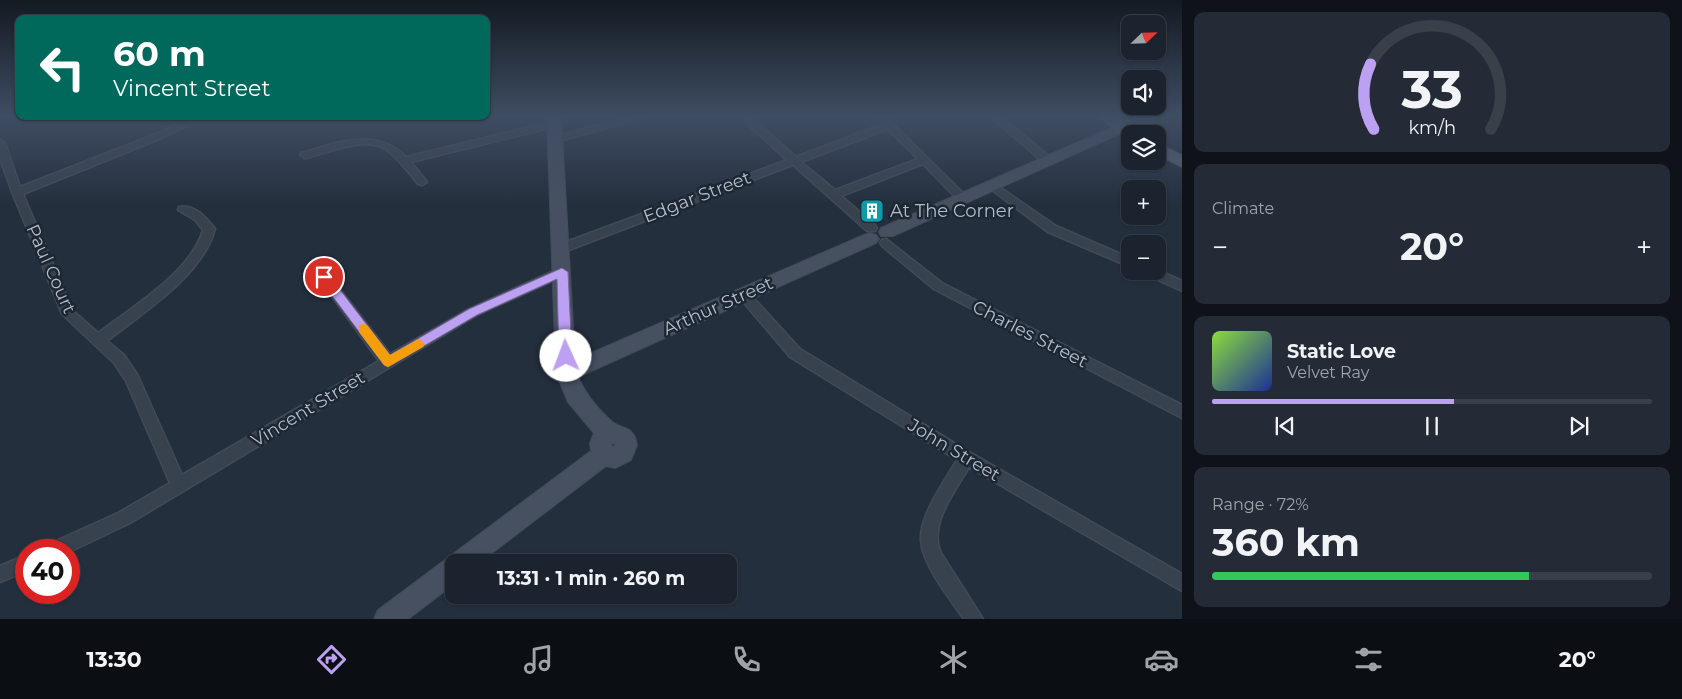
<!DOCTYPE html>
<html lang="en">
<head>
<meta charset="utf-8">
<style>
	:root { --surface:#1b232e; --page:#242b36; --text:#f1f3f6; --muted:#a0a4aa; --line:#39404a; --accent:#bca0f2 }
	body { margin:0; font-family:Montserrat,sans-serif; background:var(--page); color:var(--text); height:100vh; display:flex; flex-direction:column; font-size:19px; white-space:nowrap }
	* { box-sizing:border-box; margin:0 }
	p { font-size:16px; color:var(--muted) }
	.icon { flex:none; width:28px; height:28px; fill:none; stroke:currentColor; stroke-width:2; stroke-linecap:round; stroke-linejoin:round }
	.map { position:relative; flex:1; overflow:hidden }
	.side { display:flex; flex-direction:column; gap:12px; padding:12px; background:#0f1319; width:500px }
	.side>* { flex:none }
	.banner { position:absolute; left:15px; top:15px; width:475px; height:105px; border-radius:10px; box-shadow:0 1px 4px #0004,0 0 0 1px var(--line); background:#00695c; color:#fff; overflow:hidden }
	.needle { width:32px; rotate:67deg }
	.buttons { position:absolute; left:1121px; top:15px; display:grid; gap:10px }
	.buttons a { display:grid; place-items:center; width:45px; height:45px; border-radius:10px; background:var(--surface); box-shadow:0 1px 4px #0004,0 0 0 1px var(--line); font-size:25px }
	.speed { position:absolute; left:15px; top:539px; display:flex; gap:10px; font-size:25px; font-weight:700; text-align:center }
	.speed>* { display:grid; place-content:center; width:65px; height:65px; border-radius:50%; background:var(--surface); box-shadow:0 1px 4px #0004,0 0 0 1px var(--line); line-height:1 }
	.speed .limit { border:8px solid #d22; background:#fff; color:#111 }
	.pin { position:absolute; display:grid; place-items:center; width:42px; height:42px; color:#fff; margin:-21px; border:2px solid #fff; border-radius:50%; box-shadow:0 1px 5px #0007 }
	.me { position:absolute; width:55px; margin:-28px; rotate:358deg; stroke-linejoin:round; filter:drop-shadow(0 0 4px #0008) }
	.turn { display:flex; align-items:center; gap:18px; height:105px; padding:0 15px; font-size:22px }
	.turn .icon { width:65px; height:65px; stroke-width:2.5 }
	.turn b { display:block; font-size:35px; line-height:42px }
	.big { font-size:38px; font-weight:700; line-height:1.1 }
	.side .tile { flex:1; display:flex; flex-direction:column; justify-content:center; gap:8px; min-width:0; padding:0 18px; border-radius:10px; background:var(--page) }
	.side .dial { align-items:center; gap:0 }
	.dial svg { height:130px; overflow:visible; fill:none; stroke:var(--line); stroke-width:7; stroke-linecap:round; text-anchor:middle }
	.dial text { fill:var(--text); stroke:none }
	.song { display:flex; align-items:center; gap:15px }
	.cover { width:60px; height:60px; border-radius:8px; background:linear-gradient(135deg,hsl(90 70% 55%),hsl(230 70% 35%)) }
	.played { height:5px; border-radius:2px; background:linear-gradient(90deg,var(--accent) 55%,var(--line) 55%) }
	.keys { display:flex; justify-content:space-around; direction:ltr }
	.heat { display:flex; justify-content:space-between; align-items:center; font-size:28px; direction:ltr }
	.charge { height:8px; border-radius:4px; background:linear-gradient(90deg,#34c759 72%,var(--line) 0) }
	.trip { position:absolute; left:445px; top:554px; width:292px; height:50px; border-radius:10px; background:var(--surface); box-shadow:0 1px 4px #0004,0 0 0 1px var(--line); font-weight:700; line-height:50px; text-align:center }
	.tab-bar { display:flex; height:80px; justify-content:space-around; align-items:center; background:#0b0e12; color:var(--muted) }
	.tab-bar .icon { width:35px; height:35px }
	.tab-bar .selected { color:var(--accent) }
	.tab-bar b { font-size:22px; color:var(--text) }
	main { display:flex; flex:1; min-height:0 }
	.map>svg:first-child { display:block }
</style>
</head>
<body>
<main>
<div class="map">
<svg width="1182" height="619" viewBox="0 0 1182 619">
	<rect width="100%" height="100%" fill="#242f3e"/>
	<g fill="none" stroke-linecap="round" stroke-linejoin="round">
		<g stroke="#414a57" stroke-width="3">
			<path id="street" d="M192 117H205L162 138 23 194 73 311 98 333C132 307 191 272 203 230L195 220 178 210 179 207C194 204 207 218 215 229 202 276 144 312 107 341L124 355 137 374 182 475 379 361 320 280 318 277 320 274H328L390 354 469 309 558 269 562 268 568 272 566 275 477 315 130 523 69 552V550H47L49 544 118 513 170 483 126 381 114 363 62 314 12 192 0 158V140L5 143 20 187 156 134Z
				M629 117H645L556 142 551 139 553 137Z
				M744 117H754L755 121 796 157 883 124 876 117H886L968 198 967 201H959L923 164 841 196 875 225 877 228 875 231H867L793 165 566 251H558L556 248 558 245 787 160 747 124ZM888 129 918 159 835 190 801 162Z
				M991 117H1002L1051 158V162H1043Z
				M555 121 558 122V126L411 162 427 182 422 185 418 184C407 171 395 153 379 146 360 139 324 154 305 158L300 155 301 153C338 143 375 126 406 157Z
				M992 182 1056 226 1130 258V267L1048 232 988 187V183Z
				M886 239 942 283 1182 405V418L934 289 882 246 880 243 882 240Z
				M1158 270 1182 281V291L1145 274 1143 271Z
				M744 290 748 292 800 349 971 453 1182 574V591L969 467C955 492 928 524 941 553L983 619H964C950 599 923 566 921 541 919 516 944 482 957 460L790 357 740 298 738 295Z
				M26 555V571L0 582V566Z"/>
		</g>
		<g stroke="#414a57" stroke-width="2">
			<path id="secondary" d="M547 117H561L575 360 864 235 870 233 876 235 879 239 876 243 578 377C585 394 597 408 610 420 621 431 633 423 637 445L631 460 615 468 606 466 480 562H454V584L408 619H374L378 610 591 451 590 443 594 433 568 402 556 373ZM613 442 615 445 613 447 611 445Z
				M1127 121 1132 122 1134 125 1132 128 893 236H881L879 232 881 228Z"/>
		</g>
		<g stroke="#414a57" stroke-width="2">
			<path id="primary" d="M1099 117H1117L1137 134H1130V140L1124 138Z
				M1158 143 1182 155V167L1158 155Z"/>
		</g>
		<use href="#street" fill="#38414e" fill-rule="evenodd"/>
		<use href="#secondary" fill="#465061" fill-rule="evenodd"/>
		<use href="#primary" fill="#56606e" fill-rule="evenodd"/>
	</g>
	<linearGradient id="sky" x2="0" y2="1"><stop stop-color="#141a22"/><stop offset="0.57" stop-color="#3f4d63"/><stop offset="1" stop-color="#3f4d63" stop-opacity="0"/></linearGradient>
	<rect width="1182" height="204" fill="url(#sky)"/>
	<path fill="#bca0f2" stroke="#7a689d" d="M562 268 568 272 572 356 566 361 559 356 557 279 477 315 388 367 384 365 318 277 320 274H328L390 355 469 309Z"/>
	<path fill="#f59e0b" d="M363 324 367 325 390 355 419 339 425 344 423 347 388 367 384 365 359 332V325Z"/>
	<defs>
		<g id="building-square" transform="scale(1.25)"><rect x="-9" y="-9" width="18" height="18" rx="4" fill="#0f9aa8" stroke="#1d2633"/><path d="M-4-6H4V6H1V3H-1V6H-4ZM-2.5-4.3h1.7v1.8h-1.7ZM.8-4.3h1.7v1.8H.8ZM-2.5-1h1.7V.8h-1.7ZM.8-1h1.7V.8H.8Z" fill="#fff"/></g>
	</defs>
	<g fill-rule="evenodd">
		<use href="#building-square" x="872" y="211"/>
	</g>
	<g text-anchor="middle" stroke-width="5" stroke-linejoin="round" paint-order="stroke">
		<g font-size="18" fill="#b4bcc9" stroke="#1d2633">
			<text transform="translate(697 197) rotate(-21)" y="6">Edgar Street</text>
			<text transform="translate(51 269) rotate(66)" y="6">Paul Court</text>
			<text transform="translate(718 306) rotate(-24)" y="6">Arthur Street</text>
			<text transform="translate(1030 334) rotate(27)" y="6">Charles Street</text>
			<text transform="translate(308 409) rotate(-31)" y="6">Vincent Street</text>
			<text transform="translate(954 450) rotate(31)" y="6">John Street</text>
		</g>
		<g font-size="18" fill="#b4bcc9" stroke="#1d2633" text-anchor="start">
			<text x="890" y="217">At The Corner</text>
		</g>
	</g>
</svg>
<div class="buttons">
<a><svg class="needle" viewBox="-14 -14 28 28"><path d="M0-13l5 13h-10z" fill="#e53935"/><path d="M0 13l5-13h-10z" fill="#a0a4aa"/></svg></a>
<a><svg class="icon" aria-label="sound" viewBox="0 0 24 24"><path d="M4 9h4l5-4v14l-5-4H4zM17 9q2 3 0 6"/></svg></a>
<a><svg class="icon" aria-label="layers" viewBox="0 0 24 24"><path d="M12 4l9 5-9 5-9-5zM3 14l9 5 9-5"/></svg></a>
<a>+</a>
<a>−</a>
</div>
<div class="speed"><div class="limit">40</div></div>
<div class="pin" style="left:324px;top:277px;background:#d93025"><svg class="icon" aria-label="arrive" viewBox="0 0 24 24"><path d="M6 21V4h12l-3 4 3 4H6"/></svg></div>
<svg class="me" style="left:566px;top:356px" viewBox="-20 -20 40 40"><circle r="19" fill="#fff"/><path d="M0-13L10 11 0 6-10 11z" fill="#bca0f2"/></svg>
<div class="trip">13:31 · 1 min · 260 m</div>
<div class="banner">
<div class="turn"><svg class="icon" aria-label="left" viewBox="0 0 24 24"><path d="M17 20v-9H6M10 6l-5 5 5 5"/></svg><div><b>60 m</b>Vincent Street</div></div>
</div>
</div>
<section class="side">
<div class="tile dial"><svg viewBox="0 0 100 80">
<path d="M14 69A42 42 0 1 1 86 69"/>
<path d="M14 69A42 42 0 0 1 12 29" stroke="#bca0f2"/>
<text x="50" y="56" font-size="32" font-weight="700">33</text>
<text x="50" y="72" font-size="11">km/h</text>
</svg></div>
<div class="tile"><p>Climate</p>
<div class="heat"><a>−</a><b class="big">20°</b><a>+</a></div>
</div>
<div class="tile">
<div class="song"><i class="cover"></i><div><b>Static Love</b><p>Velvet Ray</p></div></div>
<div class="played"></div>
<div class="keys"><svg class="icon" aria-label="previous" viewBox="0 0 24 24"><path d="M18 5L8 12l10 7zM5 5v14"/></svg><svg class="icon" aria-label="pause" viewBox="0 0 24 24"><path d="M8 5v14M16 5v14"/></svg><svg class="icon" aria-label="next" viewBox="0 0 24 24"><path d="M6 5l10 7-10 7zM19 5v14"/></svg></div>
</div>
<div class="tile"><p>Range · 72%</p><b class="big">360 km</b><div class="charge"></div></div>
</section>
</main>
<nav class="tab-bar">
<b>13:30</b>
<svg class="icon selected" aria-label="directions" viewBox="0 0 24 24"><path d="M12 3l9 9-9 9-9-9zM9 14v-3h6M13 9l2 2-2 2"/></svg>
<svg class="icon" aria-label="music" viewBox="0 0 24 24"><path d="M9 18V5l10-2v13"/><circle cx="6" cy="18" r="3"/><circle cx="16" cy="16" r="3"/></svg>
<svg class="icon" aria-label="phone" viewBox="0 0 24 24"><path d="M5 4h4l2 5-3 2q2 4 5 5l2-3 5 2v4C11 20 4 13 5 4z"/></svg>
<svg class="icon" aria-label="climate" viewBox="0 0 24 24"><path d="M12 3v18M4 7l16 10M4 17L20 7"/></svg>
<svg class="icon" aria-label="car" viewBox="0 0 24 24"><path d="M5 17H2v-5l4-1 3-4h7l3 4 3 1v5h-3M9 17h6M6 11h13"/><circle cx="7" cy="17" r="2"/><circle cx="17" cy="17" r="2"/></svg>
<svg class="icon" aria-label="filters" viewBox="0 0 24 24"><path d="M4 7h16M4 17h16"/><circle cx="9" cy="7" r="2"/><circle cx="15" cy="17" r="2"/></svg>
<b>20°</b>
</nav>
</body>
</html>
